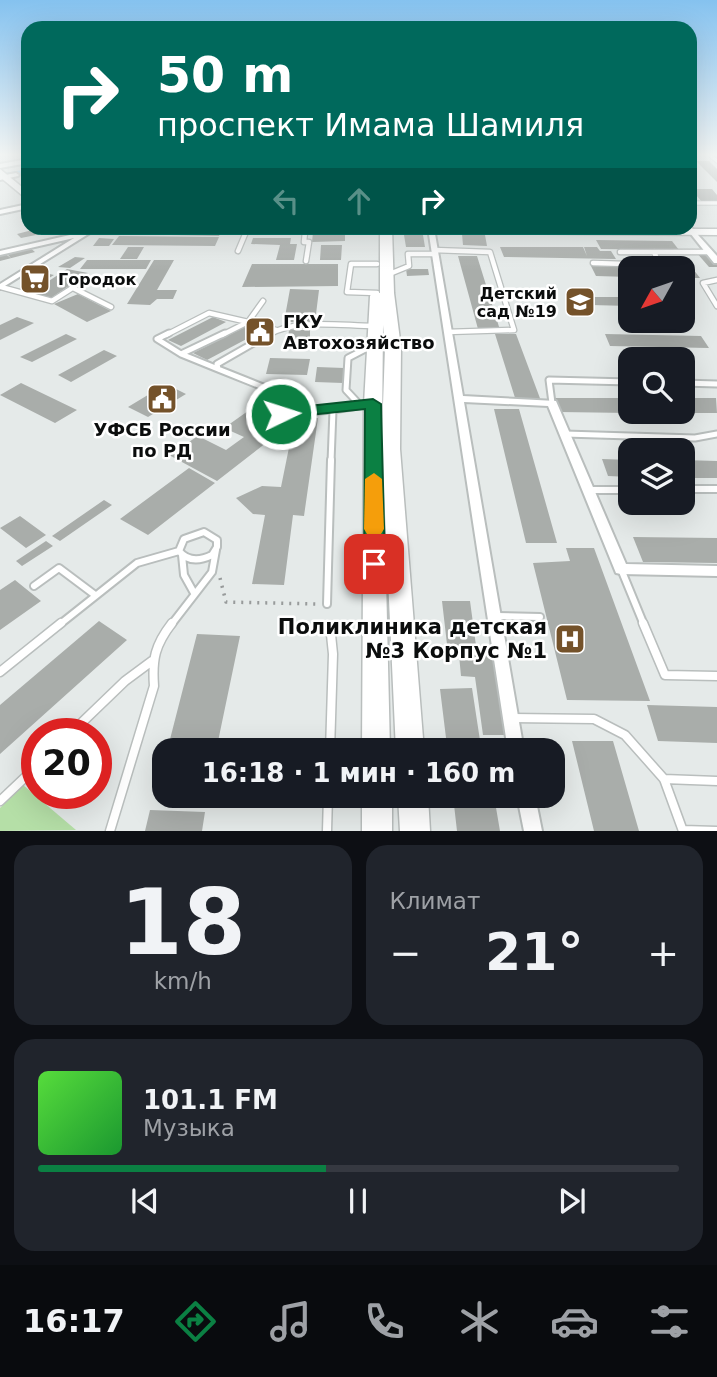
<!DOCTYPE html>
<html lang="ru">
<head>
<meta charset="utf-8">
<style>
	:root { --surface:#171b24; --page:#20242c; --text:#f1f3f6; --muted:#9ea1a6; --line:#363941; --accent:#0b8043 }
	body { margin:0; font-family:"DejaVu Sans",sans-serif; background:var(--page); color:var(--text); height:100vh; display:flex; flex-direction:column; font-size:26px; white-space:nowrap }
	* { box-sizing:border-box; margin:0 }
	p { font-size:23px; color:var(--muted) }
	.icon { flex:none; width:38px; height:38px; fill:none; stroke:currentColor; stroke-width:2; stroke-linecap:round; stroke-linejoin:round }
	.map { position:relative; height:831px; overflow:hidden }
	.side { display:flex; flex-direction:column; gap:14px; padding:14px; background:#0d0f14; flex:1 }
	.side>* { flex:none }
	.hud { position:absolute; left:21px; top:21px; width:676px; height:214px; border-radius:21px; box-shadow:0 7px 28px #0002; background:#00695c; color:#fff; overflow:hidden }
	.needle { width:46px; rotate:230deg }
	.buttons { position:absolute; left:618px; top:256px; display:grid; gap:14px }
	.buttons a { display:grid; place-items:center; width:77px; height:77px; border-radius:14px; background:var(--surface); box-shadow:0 7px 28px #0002; font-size:35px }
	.speed { position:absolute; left:21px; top:718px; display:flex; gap:14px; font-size:35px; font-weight:700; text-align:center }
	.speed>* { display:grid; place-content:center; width:91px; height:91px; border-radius:50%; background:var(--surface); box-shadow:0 7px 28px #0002; line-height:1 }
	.speed .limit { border:10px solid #d22; background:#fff; color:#111 }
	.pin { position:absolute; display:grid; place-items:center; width:60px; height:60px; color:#fff; margin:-30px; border-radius:14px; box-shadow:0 4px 10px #0006 }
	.me { position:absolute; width:77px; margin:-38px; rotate:86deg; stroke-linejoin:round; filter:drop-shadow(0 0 5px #0008) }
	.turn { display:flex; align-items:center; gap:24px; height:147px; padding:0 21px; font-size:32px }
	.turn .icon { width:91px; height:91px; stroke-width:2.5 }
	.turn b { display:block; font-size:49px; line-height:60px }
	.lanes { display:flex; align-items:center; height:66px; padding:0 21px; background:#0003; justify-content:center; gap:35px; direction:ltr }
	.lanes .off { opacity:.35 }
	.big { font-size:52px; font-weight:800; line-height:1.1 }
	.side .widget { flex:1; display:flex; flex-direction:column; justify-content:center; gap:10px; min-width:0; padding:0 24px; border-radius:21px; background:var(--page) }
	.side .dial { align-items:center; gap:0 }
	.dial b { font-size:91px; line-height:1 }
	.song { display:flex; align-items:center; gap:21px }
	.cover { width:84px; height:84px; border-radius:10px; background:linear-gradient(135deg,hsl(110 70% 55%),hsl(130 70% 35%)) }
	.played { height:7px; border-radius:4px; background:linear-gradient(90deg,var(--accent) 45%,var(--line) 45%) }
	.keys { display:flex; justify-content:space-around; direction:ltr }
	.heat { display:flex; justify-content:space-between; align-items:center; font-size:38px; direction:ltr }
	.side .tiles { flex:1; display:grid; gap:14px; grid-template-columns:1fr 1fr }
	.widget:last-child { grid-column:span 2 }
	.trip { position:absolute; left:152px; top:738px; width:413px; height:70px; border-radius:21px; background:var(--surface); box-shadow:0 7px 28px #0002; font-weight:800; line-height:70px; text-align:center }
	.tabs { display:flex; height:112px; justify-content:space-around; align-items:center; background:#090b0e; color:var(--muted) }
	.tabs .icon { width:49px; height:49px }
	.tabs .active { color:var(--accent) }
	.tabs b { font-size:32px; color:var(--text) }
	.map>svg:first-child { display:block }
</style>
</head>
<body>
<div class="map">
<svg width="717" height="831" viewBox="0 0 717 831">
	<rect width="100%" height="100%" fill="#e5eae9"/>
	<path fill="#b5dfa7" d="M23 785 76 830 0 831V808Z"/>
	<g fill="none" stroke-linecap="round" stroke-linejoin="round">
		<path fill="#91d7fa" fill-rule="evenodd" d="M28 169V173L0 178V174Z"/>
	</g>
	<path fill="#a9adaa" d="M696 161H709L717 169V182Z
		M691 189H712L717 195V202H702Z
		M128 228 222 229 219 236 123 234Z
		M36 229 41 234 21 238 17 234Z
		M345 231V241L312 242 313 232Z
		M462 234 485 235 487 246 463 245Z
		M404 235H423L425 247H406Z
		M119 236 216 237H219L215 246 112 245Z
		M99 238 114 239 109 246H93Z
		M253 238H291L290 244H297L294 260H276L280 245 251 244Z
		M596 240 672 241 679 250 601 249Z
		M321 245H342L341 260H320Z
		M29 247 35 252 0 261V254L4 253 11 258 6 253Z
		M128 247H144L137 259H120Z
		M500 247H583L587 256 584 247H597L600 251H611L616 259 504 257Z
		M696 252H706L717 262V267H709Z
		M458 256H477L500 330 478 329Z
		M75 257 85 258 70 268 58 267Z
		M661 259 686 260 700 278H682V268H667Z
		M87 260H151L146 269H80Z
		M154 260H174L157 290H177L173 299H157L150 305 127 304Z
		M252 264H338V286L242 287Z
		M591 266 630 267V277L596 276Z
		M67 269 88 273 51 298 29 294Z
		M406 269H428L429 275 407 276Z
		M45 273 54 275 31 289 24 287 29 284 24 283Z
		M290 289 319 290 315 322H284Z
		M78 294 111 311 87 322 54 304Z
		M587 297H630V306L591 305Z
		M17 317 34 323 0 340V325Z
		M213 317 226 322 181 346 168 340Z
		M245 327 258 333 207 360 193 353Z
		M289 330H310V347H287Z
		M66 334 77 339 32 362 20 357Z
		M495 334H516L541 401H516Z
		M605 334 701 336 709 348 610 346Z
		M104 350 117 356 71 382 58 375Z
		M270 358 310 359 307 375 266 374Z
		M317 367 344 368 343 383 315 382Z
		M21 383 77 410 55 423 0 395Z
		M166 384 186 394 148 417 128 407Z
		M553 398H630V413L559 412Z
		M682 398H716L717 413H682Z
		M494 409H519L557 543H526Z
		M248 411 284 429 217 481 169 455 198 436 226 450 244 437 224 428Z
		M295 418H318L304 516 293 515 284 585 252 584 265 515 253 514 236 498 262 486 281 487Z
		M602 459 630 460V477L608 476Z
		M682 460 717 461V478H682Z
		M189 468 215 483 148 535 120 519Z
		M104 500 112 505 60 541 52 536Z
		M20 516 46 535 26 548 0 528Z
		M633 537 717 538V563L643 562Z
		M46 541 53 546 22 566 16 561Z
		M566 548H594L650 701 567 700 533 563 570 561Z
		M15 580 41 601 0 630V590Z
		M442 601H470L477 653H448Z
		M99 621 127 640 0 754V705Z
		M197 634 240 636 216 751H167Z
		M459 655H493L507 735H483L475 677 461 676Z
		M472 688 481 747 447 746 440 689Z
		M647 705 717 707V743L658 741Z
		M572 741H613L639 831H594Z
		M453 796H494L500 831H457Z
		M150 810 205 812 202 831H145Z"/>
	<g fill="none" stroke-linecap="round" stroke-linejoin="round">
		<g stroke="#b9bebd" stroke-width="5">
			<path id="service-far4" d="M710 155 717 161
				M690 203H717
				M245 234 248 228
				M305 234V228"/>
		</g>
		<g stroke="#b9bebd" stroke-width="7">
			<path id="service-far3" d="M305 232 304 242H309L306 261
				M434 250 490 252 514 330 447 332
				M238 251 246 232
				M620 252H709
				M593 263 660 265 654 252
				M377 264H351L347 292 377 293
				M387 275 409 266 408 254H435
				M717 280 703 283 717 306
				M1 287 52 301 88 278
				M73 288 111 307
				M166 335 209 313 248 322 263 301
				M222 335 248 322 276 330
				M268 335C297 318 342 326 374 326"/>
		</g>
		<g stroke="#b9bebd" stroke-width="9">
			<path id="service-far2" d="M169 333 157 339 181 354
				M218 369 181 354 225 333
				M682 383 717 384
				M263 387 218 369 217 364 271 333
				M552 403 549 380 630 382
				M360 405 346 390 348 358 371 346
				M281 414 333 410
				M565 434 695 438 717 434
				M331 462 333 410 370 404"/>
		</g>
		<g stroke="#b9bebd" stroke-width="10">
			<path id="service-far1" d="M682 489H717
				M588 490H630
				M204 532 217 540V547L212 555C200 561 188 562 179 551L184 539Z
				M182 555 184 575 194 593
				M621 569 644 625
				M34 586 59 568 95 595
				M327 604 331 460
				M496 616 540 617
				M59 625 137 563 179 551
				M171 625 212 572 216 550"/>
		</g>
		<g stroke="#b9bebd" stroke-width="11">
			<path id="service" d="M643 623 665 675 717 676
				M330 625 333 654 330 751
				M0 672 61 623
				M512 718 594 719 625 735 664 779 683 831
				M71 733 125 681 152 661
				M664 779 717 781
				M0 801 37 766
				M683 830 717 831
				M110 831 154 686C152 659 155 645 172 623
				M327 831 328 796"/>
		</g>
		<g stroke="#b9bebd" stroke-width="4">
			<path id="minor" d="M28 159V163L0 168V164Z
				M16 173 19 175 18 176 0 180V176Z
				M28 204V208L0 214V210Z
				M690 226 717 256V263H714L686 228Z
				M91 228H98L0 289V284L74 238 0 255V251L83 232Z
				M428 228H434L463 396 556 401 626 564 717 566V576L621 574 616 573 548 406 464 402 524 751H508Z
				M517 796H535L542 831H524Z"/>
		</g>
		<g stroke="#b9bebd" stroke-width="3">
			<path id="secondary" d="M0 169 28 192V200L0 177Z
				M257 228 717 229V235L262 231Z"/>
		</g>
		<g stroke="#b9bebd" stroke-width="3">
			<path id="primary" d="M380 228H392L394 293 401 348 400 449 424 751H396L384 492 390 751H362L364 404 370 296 372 293H380ZM383 325 385 348 382 433Z
				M362 796H392V831H362Z
				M398 796H428L430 831H400Z"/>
		</g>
		<path stroke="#989b9b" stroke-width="3.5" stroke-dasharray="2 6" stroke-linecap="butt" d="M220 578 226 602 317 604"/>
		<use href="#service-far4" stroke="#fff" stroke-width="3.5"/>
		<use href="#service-far3" stroke="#fff" stroke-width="4.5"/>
		<use href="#service-far2" stroke="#fff" stroke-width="5"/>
		<use href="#service-far1" stroke="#fff" stroke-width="6"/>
		<use href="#service" stroke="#fff" stroke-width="8"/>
		<use href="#minor" fill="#fff" fill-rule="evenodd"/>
		<use href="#secondary" fill="#fff" fill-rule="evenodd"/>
		<use href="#primary" fill="#fff" fill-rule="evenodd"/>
	</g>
	<linearGradient id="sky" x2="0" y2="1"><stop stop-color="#85c2ef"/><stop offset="0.57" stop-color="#f3f6f5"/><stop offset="1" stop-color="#f3f6f5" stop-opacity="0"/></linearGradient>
	<rect width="717" height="271" fill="url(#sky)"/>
	<path fill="#0b8043" stroke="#07532c" stroke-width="2" d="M373 399 381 404 385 564 382 569 374 572 367 569 364 564 365 409 281 418 273 414 281 409Z"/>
	<path fill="#f59e0b" d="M374 473 382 479 384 529 381 534H367L364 529 365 479Z"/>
	<defs>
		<g id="supermarket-square" transform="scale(1.575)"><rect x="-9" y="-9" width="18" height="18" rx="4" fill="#74522a" stroke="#fff"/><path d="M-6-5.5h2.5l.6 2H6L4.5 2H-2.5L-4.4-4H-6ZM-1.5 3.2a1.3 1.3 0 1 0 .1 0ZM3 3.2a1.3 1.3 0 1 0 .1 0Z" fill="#fff"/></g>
		<g id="school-square" transform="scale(1.575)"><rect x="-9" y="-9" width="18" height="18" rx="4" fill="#74522a" stroke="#fff"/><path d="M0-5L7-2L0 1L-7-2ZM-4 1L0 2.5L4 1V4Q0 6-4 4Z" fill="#fff"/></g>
		<g id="civic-square" transform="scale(1.575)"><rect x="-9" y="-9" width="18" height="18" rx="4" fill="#74522a" stroke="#fff"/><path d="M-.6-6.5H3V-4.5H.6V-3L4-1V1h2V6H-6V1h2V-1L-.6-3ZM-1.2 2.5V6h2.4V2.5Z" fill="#fff"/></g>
		<g id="hospital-square" transform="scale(1.575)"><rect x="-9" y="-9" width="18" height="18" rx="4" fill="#74522a" stroke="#fff"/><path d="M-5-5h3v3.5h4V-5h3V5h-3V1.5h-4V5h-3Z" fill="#fff"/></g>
	</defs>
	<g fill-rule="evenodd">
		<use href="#supermarket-square" x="35" y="279"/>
		<use href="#school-square" x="580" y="302"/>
		<use href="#civic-square" x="260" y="332"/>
		<use href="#civic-square" x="162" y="399"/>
		<use href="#hospital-square" x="570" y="639"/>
	</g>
	<g text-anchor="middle" stroke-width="5" stroke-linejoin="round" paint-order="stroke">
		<g font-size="16" font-weight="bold" fill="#0b0d0d" stroke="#fff" text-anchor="start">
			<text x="58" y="285">Городок</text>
			<text x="557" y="299" text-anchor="end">Детский<tspan x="557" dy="18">сад №19</tspan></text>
		</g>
		<g font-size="18" font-weight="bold" fill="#0b0d0d" stroke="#fff" text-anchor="start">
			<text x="283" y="328">ГКУ<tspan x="283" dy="21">Автохозяйство</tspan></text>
			<text x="162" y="436" text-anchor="middle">УФСБ России<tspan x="162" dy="21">по РД</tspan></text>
		</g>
		<g font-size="21" font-weight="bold" fill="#0b0d0d" stroke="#fff" text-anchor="end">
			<text x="547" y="634">Поликлиника детская<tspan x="547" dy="24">№3 Корпус №1</tspan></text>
		</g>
	</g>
</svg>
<div class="buttons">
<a><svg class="needle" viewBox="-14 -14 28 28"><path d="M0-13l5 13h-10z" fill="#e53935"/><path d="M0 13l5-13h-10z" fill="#9ea1a6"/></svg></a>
<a><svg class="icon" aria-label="search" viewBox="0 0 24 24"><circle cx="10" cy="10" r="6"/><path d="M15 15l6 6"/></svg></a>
<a><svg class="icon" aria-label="layers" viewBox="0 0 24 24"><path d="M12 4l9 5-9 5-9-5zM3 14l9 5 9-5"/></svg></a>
</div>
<div class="speed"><div class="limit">20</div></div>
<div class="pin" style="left:374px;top:564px;background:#d93025"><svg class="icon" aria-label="arrive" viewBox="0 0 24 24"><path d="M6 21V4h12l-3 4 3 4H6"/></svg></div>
<svg class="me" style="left:281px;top:414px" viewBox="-20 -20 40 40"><circle r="17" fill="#0b8043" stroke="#fff" stroke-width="3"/><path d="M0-11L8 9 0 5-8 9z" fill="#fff"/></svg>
<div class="trip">16:18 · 1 мин · 160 m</div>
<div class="hud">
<div class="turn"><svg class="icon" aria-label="right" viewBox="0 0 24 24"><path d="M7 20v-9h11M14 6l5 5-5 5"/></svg><div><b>50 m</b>проспект Имама Шамиля</div></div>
<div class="lanes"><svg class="icon off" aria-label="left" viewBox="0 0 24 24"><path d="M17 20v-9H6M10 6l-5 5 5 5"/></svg><svg class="icon off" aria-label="ahead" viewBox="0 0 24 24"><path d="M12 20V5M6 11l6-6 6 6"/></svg><svg class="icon" aria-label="right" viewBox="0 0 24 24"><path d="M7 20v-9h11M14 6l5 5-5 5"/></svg></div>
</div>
</div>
<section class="side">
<div class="tiles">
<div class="widget dial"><b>18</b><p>km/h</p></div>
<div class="widget"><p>Климат</p>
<div class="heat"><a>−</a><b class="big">21°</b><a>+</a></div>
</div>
<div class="widget">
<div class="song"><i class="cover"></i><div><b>101.1 FM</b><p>Музыка</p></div></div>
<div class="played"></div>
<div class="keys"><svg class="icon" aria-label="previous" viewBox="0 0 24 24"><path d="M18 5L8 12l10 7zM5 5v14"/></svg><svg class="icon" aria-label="pause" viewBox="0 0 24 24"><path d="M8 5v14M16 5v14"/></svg><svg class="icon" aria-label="next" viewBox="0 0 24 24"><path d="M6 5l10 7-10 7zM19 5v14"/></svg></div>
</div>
</div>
</section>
<nav class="tabs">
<b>16:17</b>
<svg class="icon active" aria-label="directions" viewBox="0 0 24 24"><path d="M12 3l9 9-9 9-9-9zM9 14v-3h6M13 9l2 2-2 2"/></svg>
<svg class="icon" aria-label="music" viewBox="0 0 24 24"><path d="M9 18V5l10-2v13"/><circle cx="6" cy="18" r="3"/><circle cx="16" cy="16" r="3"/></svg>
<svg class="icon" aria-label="phone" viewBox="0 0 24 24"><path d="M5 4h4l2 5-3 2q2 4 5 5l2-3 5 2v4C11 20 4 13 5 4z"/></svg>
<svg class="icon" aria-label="climate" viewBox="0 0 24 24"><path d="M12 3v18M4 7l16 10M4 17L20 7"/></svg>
<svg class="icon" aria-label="car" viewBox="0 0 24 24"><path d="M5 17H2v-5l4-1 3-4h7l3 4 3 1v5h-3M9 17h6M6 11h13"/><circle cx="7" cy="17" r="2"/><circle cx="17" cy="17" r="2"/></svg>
<svg class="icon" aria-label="filters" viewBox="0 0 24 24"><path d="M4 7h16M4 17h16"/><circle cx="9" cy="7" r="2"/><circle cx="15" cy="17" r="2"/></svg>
</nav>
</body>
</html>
